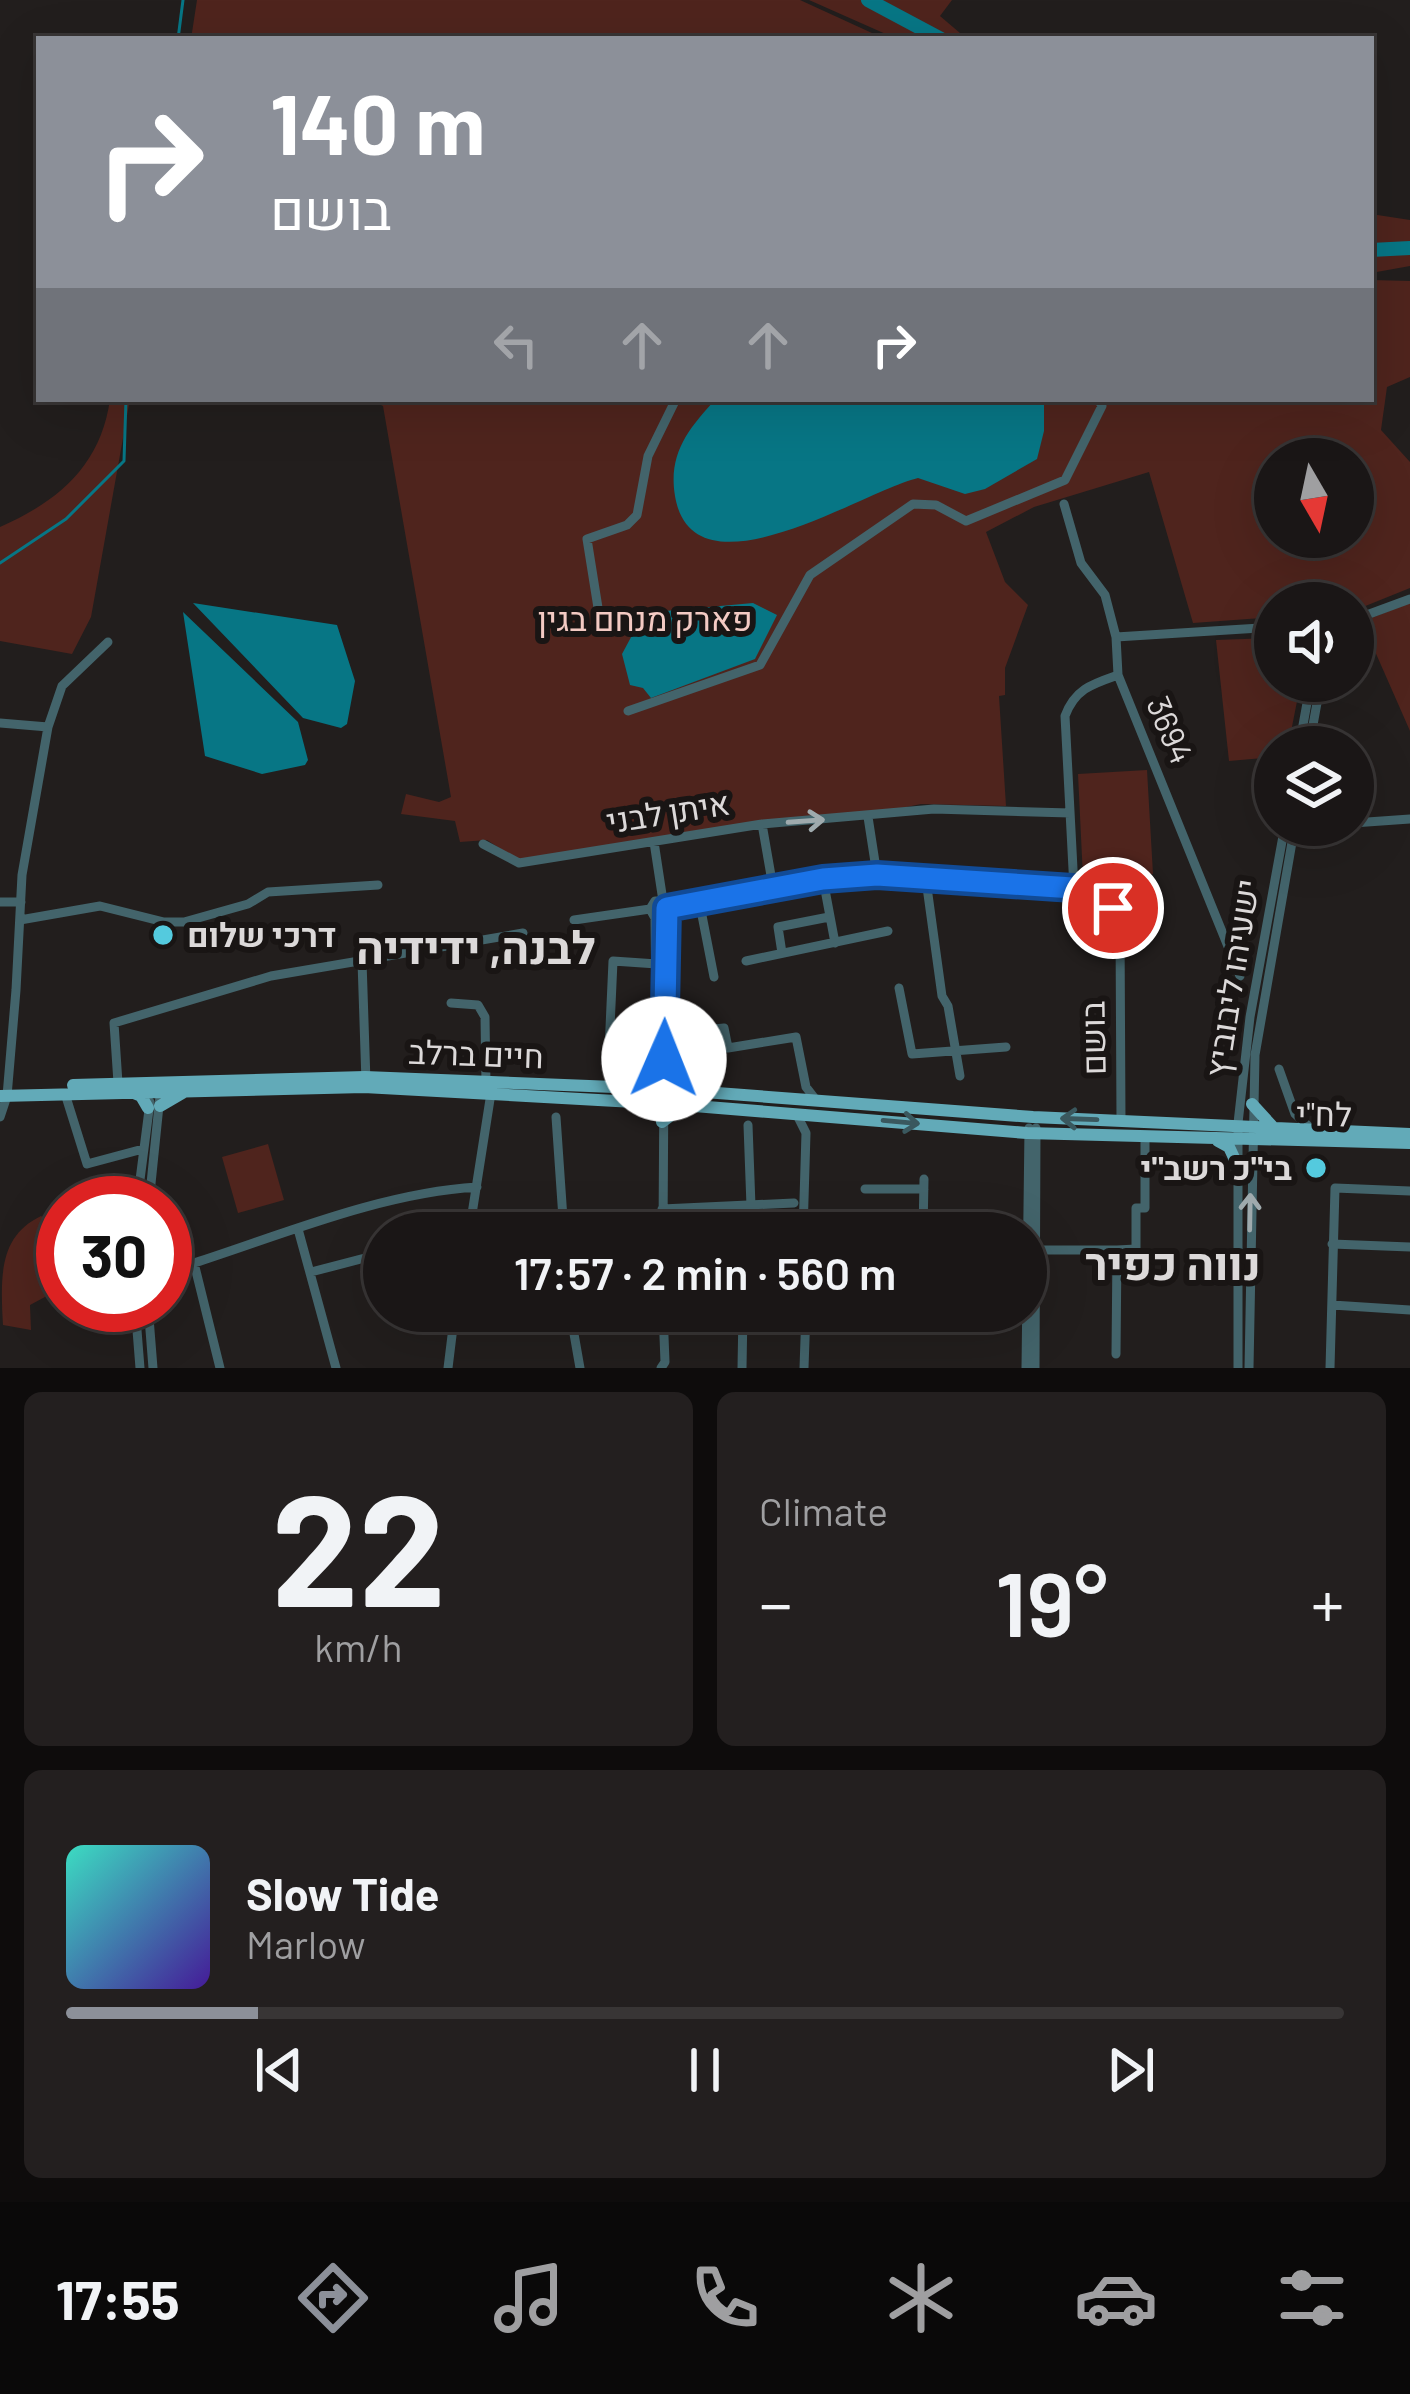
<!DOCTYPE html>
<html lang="en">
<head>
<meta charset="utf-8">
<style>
	:root { --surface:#1a1616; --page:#231f1f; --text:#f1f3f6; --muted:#9f9fa1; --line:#383535; --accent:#8c9099 }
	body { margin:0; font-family:Barlow,Heebo,sans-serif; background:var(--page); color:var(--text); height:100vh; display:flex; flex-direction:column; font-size:45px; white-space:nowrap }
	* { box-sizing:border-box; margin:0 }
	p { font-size:39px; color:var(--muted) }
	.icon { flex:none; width:66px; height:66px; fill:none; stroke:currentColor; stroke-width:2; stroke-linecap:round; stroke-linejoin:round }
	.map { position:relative; height:1368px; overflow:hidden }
	.panel { display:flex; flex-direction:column; gap:24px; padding:24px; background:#0e0c0c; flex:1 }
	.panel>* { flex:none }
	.banner { position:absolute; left:36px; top:36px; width:1338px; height:366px; border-radius:0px; box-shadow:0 12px 48px #0002,0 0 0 3px var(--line); background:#8c9099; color:#fff; overflow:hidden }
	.needle { width:78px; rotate:171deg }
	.buttons { position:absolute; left:1254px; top:438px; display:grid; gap:24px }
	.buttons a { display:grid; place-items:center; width:120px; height:120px; border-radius:50%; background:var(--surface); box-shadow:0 12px 48px #0002,0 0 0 3px var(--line); font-size:60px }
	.speed { position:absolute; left:36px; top:1176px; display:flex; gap:24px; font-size:60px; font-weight:700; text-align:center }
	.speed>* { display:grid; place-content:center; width:156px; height:156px; border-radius:50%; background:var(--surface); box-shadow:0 12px 48px #0002,0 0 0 3px var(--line); line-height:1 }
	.speed .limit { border:18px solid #d22; background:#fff; color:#111 }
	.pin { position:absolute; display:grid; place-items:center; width:102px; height:102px; color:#fff; margin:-51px; border:6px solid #fff; border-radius:50%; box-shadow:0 3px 12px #0007 }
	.me { position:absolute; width:132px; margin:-66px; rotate:1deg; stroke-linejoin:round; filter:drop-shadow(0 0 9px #0008) }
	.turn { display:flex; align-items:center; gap:42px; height:252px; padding:0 36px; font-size:54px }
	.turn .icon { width:156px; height:156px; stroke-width:2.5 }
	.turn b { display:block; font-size:84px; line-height:102px }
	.lanes { display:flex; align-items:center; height:114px; padding:0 36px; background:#0003; justify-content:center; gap:60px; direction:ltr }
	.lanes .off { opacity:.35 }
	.big { font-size:90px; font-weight:600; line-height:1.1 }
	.panel .card { flex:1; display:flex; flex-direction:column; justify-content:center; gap:18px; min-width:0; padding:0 42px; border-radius:18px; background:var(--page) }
	.panel .dial { align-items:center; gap:0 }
	.dial b { font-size:156px; line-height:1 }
	.song { display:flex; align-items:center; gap:36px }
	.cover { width:144px; height:144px; border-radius:18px; background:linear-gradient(135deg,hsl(170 70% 55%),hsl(260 70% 35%)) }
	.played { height:12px; border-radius:6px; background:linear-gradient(90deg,var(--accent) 15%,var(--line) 15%) }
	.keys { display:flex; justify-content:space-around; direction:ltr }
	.heat { display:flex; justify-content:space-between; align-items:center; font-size:66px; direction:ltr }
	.panel .tiles { flex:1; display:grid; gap:24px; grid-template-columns:1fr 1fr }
	.card:last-child { grid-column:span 2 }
	.trip { position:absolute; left:363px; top:1212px; width:684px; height:120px; border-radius:60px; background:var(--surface); box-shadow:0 12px 48px #0002,0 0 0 3px var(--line); font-weight:600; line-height:120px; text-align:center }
	.menu { display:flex; height:192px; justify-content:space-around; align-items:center; background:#0a0909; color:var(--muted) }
	.menu .icon { width:84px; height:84px }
	.menu .active { color:var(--accent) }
	.menu b { font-size:54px; color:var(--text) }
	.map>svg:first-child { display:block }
</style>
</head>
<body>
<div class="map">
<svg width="1410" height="1368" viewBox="0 0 1410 1368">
	<rect width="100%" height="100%" fill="#221e1d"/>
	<path fill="#4f241d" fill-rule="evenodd" d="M197 0H800L885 39H191Z
		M809 0H952L940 16 967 39H897Z
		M1371 214 1410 220V266L1371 273Z
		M1371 280 1410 281V377L1387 387 1381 430 1410 462V588L1353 611V603H1275V617L1193 623 1149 472 1034 507 986 532 1005 582 1028 605 1005 668V695L999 696 1006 806 921 804 868 815 762 821 519 861 487 840 460 842 455 821 401 814 406 794 439 802 451 797 383 406 368 399H1371ZM1275 459H1353V537H1275Z
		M110 399H130L91 617 72 654 0 641V527C59 501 101 465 110 399Z
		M1410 603V731L1370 640 1353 641V625Z
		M1275 638V681H1301L1288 747H1275V757L1229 761 1216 640Z
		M1147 770 1153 874 1083 878 1078 774Z
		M268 1144 284 1200 238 1213 222 1157Z
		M41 1216 63 1232 55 1266 56 1291 30 1305 31 1330 3 1325C0 1273 0 1236 41 1216Z"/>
	<path fill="#077685" d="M716 399H1044V431L1037 459 985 489 965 494 918 478C863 491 693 603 675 496 668 454 688 429 716 399Z
		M193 603 337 625 355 681 347 724 341 728 303 718Z
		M753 603 777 615 755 659 651 698 643 688 630 685 622 654 644 613Z
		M183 612 298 722 308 760 305 765 262 774 205 756Z"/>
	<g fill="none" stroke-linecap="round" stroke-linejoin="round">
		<path stroke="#077685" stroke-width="3" d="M178 39 183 0
			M0 563 66 519 124 461 126 399"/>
		<path stroke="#077685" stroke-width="14" d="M868 0 941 39
			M1371 250 1410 248"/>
		<path stroke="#43646b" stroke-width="9" d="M1064 504 1081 563 1105 595 1116 637 1118 675 1240 976
			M599 614 587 539 627 525 637 515 648 456 676 399
			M1353 620 1410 599
			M1116 637 1275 627
			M628 711 760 665 810 575 913 504 936 505 966 521 1065 480 1102 406 1098 399
			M0 723 48 727
			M1299 747 1311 681
			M1309 747 1321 681
			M868 817 877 875
			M1353 823 1410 819
			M762 824 773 887
			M654 842 663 901
			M483 844 519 863 762 824 934 809 1070 813
			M823 879 835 943
			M926 880 942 996 948 1006 960 1076
			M1074 888 1065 716C1075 689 1092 684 1118 675
			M699 900 714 977
			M0 902H21
			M667 908 823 879 877 875 1098 893 1113 908 1120 926 1121 1120
			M655 917 666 913 663 901H655L650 909 655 918 657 1090
			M20 920 100 906 164 922H184L248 904 268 892 378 885
			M574 920 650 909
			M782 953 778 927 829 917
			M362 961 366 1082
			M746 961 888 931
			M899 988 912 1054 1006 1047
			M451 1003 478 1005 485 1017 486 1084
			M665 1034 724 1028 728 1048 796 1037 806 1087 816 1100
			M609 1050 613 961 657 964
			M1279 1069 1295 1114 1313 1130
			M118 1083 114 1023 271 976 523 933
			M67 1100 87 1164 143 1149
			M797 1115 806 1133 803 1233
			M0 1117 7 1096 16 990 22 875 48 727 62 686 108 642
			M556 1117 564 1233
			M748 1125 752 1233
			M865 1189H924
			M137 1203 150 1102
			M149 1203 161 1086
			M662 1209 794 1203
			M563 1224 663 1218
			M298 1229 336 1368
			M469 1233 491 1093
			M663 1233 665 915
			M923 1233 924 1179
			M1332 1244 1410 1247
			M1033 1250H1117
			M311 1272 384 1253
			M135 1305 140 1368
			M148 1305 153 1368
			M1332 1305 1410 1310
			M570 1311 580 1368
			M571 1327 663 1315
			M921 1327V1311
			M1116 1354 1117 1250 1136 1249V1208H1145V1136
			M220 1368 194 1263C284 1234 381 1193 477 1187
			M448 1368 455 1311
			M661 1368 665 1362 663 1311
			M742 1368 743 1311
			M804 1368 806 1311
			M1026 1368 1029 1128
			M1035 1368 1036 1128
			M1238 1368V1123L1250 1017 1285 825
			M1249 1368 1255 1055 1295 825
			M1330 1368 1335 1188 1410 1191"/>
		<path stroke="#62aab8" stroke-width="12" d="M73 1085 365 1077 664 1089 1033 1117 1410 1134
			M129 1091 141 1096 148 1108
			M0 1096 364 1087 670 1104 1027 1133 1410 1143
			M1252 1104 1272 1126
			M160 1106 184 1092
			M662 1122 685 1105
			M1218 1141 1229 1147 1236 1162"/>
	</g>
	<defs><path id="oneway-shaft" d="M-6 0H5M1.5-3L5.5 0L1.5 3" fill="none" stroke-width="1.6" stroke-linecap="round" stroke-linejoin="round" transform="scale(3)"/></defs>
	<g stroke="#9faaad">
		<use href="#oneway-shaft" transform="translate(806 821) rotate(-4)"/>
		<use href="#oneway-shaft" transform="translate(1250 1212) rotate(-89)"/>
	</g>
	<g stroke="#3a585e">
		<use href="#oneway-shaft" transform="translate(1079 1119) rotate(-178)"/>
		<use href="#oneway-shaft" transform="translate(901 1122) rotate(5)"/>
	</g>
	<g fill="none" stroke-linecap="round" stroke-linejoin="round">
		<g stroke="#114b97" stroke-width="30">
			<path id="route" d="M664 1059 667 908 823 879 877 875 1088 889 1113 908"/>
		</g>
		<use href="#route" stroke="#1a73e8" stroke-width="21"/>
	</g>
	<g fill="#54cade" stroke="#191514" stroke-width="4.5">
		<circle cx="163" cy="935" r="12"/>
		<circle cx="1316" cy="1168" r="12"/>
	</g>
	<g text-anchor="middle" stroke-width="12" stroke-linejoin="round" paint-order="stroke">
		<g font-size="33" fill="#f3cac3" stroke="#191514">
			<text x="645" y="631">פארק מנחם בגין</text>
		</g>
		<g font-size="33" fill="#dcd9d9" stroke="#191514">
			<text transform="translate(1170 730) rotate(67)" y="12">3694</text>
			<text transform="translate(668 812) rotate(-9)" y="12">איתן לבני</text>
			<text transform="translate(1232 978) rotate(-81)" y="12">ישעיהו ליבוביץ</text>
			<text transform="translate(1093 1038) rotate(-91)" y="12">בושם</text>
			<text transform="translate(476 1054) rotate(2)" y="12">חיים ברלב</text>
			<text transform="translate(1324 1114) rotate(1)" y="12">לח"י</text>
		</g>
		<g font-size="33" font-weight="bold" fill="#dcd9d9" stroke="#191514" text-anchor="start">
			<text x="187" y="947">דרכי שלום</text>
			<text x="1292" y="1180" text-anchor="end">בי"כ רשב"י</text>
		</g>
		<g font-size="45" font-weight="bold" fill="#dcd9d9" stroke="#191514">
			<text x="476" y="964">לבנה, ידידיה</text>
			<text x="1173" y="1280">נווה כפיר</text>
		</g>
	</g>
</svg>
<div class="buttons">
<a><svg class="needle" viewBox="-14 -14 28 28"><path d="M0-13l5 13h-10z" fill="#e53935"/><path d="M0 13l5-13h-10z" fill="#9f9fa1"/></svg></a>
<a><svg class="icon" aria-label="sound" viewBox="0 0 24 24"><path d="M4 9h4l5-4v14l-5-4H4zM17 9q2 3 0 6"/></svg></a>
<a><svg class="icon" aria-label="layers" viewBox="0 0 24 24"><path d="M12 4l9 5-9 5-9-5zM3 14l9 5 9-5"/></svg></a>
</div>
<div class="speed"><div class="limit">30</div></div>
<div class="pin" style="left:1113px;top:908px;background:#d93025"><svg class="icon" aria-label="arrive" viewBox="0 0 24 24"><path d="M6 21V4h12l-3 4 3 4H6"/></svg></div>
<svg class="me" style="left:664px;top:1059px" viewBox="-20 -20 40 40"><circle r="19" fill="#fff"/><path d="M0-13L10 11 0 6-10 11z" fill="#1a73e8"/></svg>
<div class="trip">17:57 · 2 min · 560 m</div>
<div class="banner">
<div class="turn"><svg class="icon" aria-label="right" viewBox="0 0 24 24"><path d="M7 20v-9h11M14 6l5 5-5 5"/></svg><div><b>140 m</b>בושם</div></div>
<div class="lanes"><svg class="icon off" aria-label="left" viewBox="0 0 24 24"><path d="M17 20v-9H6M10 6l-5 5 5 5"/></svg><svg class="icon off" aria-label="ahead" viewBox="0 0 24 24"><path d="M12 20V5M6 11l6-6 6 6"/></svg><svg class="icon off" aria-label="ahead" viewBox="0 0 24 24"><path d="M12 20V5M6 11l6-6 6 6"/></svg><svg class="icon" aria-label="right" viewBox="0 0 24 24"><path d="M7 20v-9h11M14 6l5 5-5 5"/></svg></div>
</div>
</div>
<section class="panel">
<div class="tiles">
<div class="card dial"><b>22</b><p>km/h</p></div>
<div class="card"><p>Climate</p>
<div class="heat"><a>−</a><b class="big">19°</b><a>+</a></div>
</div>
<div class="card">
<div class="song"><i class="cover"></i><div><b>Slow Tide</b><p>Marlow</p></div></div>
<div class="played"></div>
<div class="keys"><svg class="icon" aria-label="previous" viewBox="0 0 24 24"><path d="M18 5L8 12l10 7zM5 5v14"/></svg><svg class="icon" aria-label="pause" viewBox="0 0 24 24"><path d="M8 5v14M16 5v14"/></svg><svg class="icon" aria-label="next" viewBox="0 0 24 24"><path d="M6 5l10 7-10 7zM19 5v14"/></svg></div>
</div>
</div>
</section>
<nav class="menu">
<b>17:55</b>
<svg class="icon active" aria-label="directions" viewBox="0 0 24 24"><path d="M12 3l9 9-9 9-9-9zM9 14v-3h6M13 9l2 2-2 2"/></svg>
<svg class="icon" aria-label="music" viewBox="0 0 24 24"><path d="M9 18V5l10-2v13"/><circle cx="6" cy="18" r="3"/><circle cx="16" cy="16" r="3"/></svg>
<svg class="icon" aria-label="phone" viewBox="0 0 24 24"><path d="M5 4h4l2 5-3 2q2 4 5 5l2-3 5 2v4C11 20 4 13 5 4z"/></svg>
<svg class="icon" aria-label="climate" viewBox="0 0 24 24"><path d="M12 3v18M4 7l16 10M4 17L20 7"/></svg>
<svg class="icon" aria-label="car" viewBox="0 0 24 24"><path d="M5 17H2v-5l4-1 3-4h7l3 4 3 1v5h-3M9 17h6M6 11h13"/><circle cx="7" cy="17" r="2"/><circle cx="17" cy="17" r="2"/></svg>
<svg class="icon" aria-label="filters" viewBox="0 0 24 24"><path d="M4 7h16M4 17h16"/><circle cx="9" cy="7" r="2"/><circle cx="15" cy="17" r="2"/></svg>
</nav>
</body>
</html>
